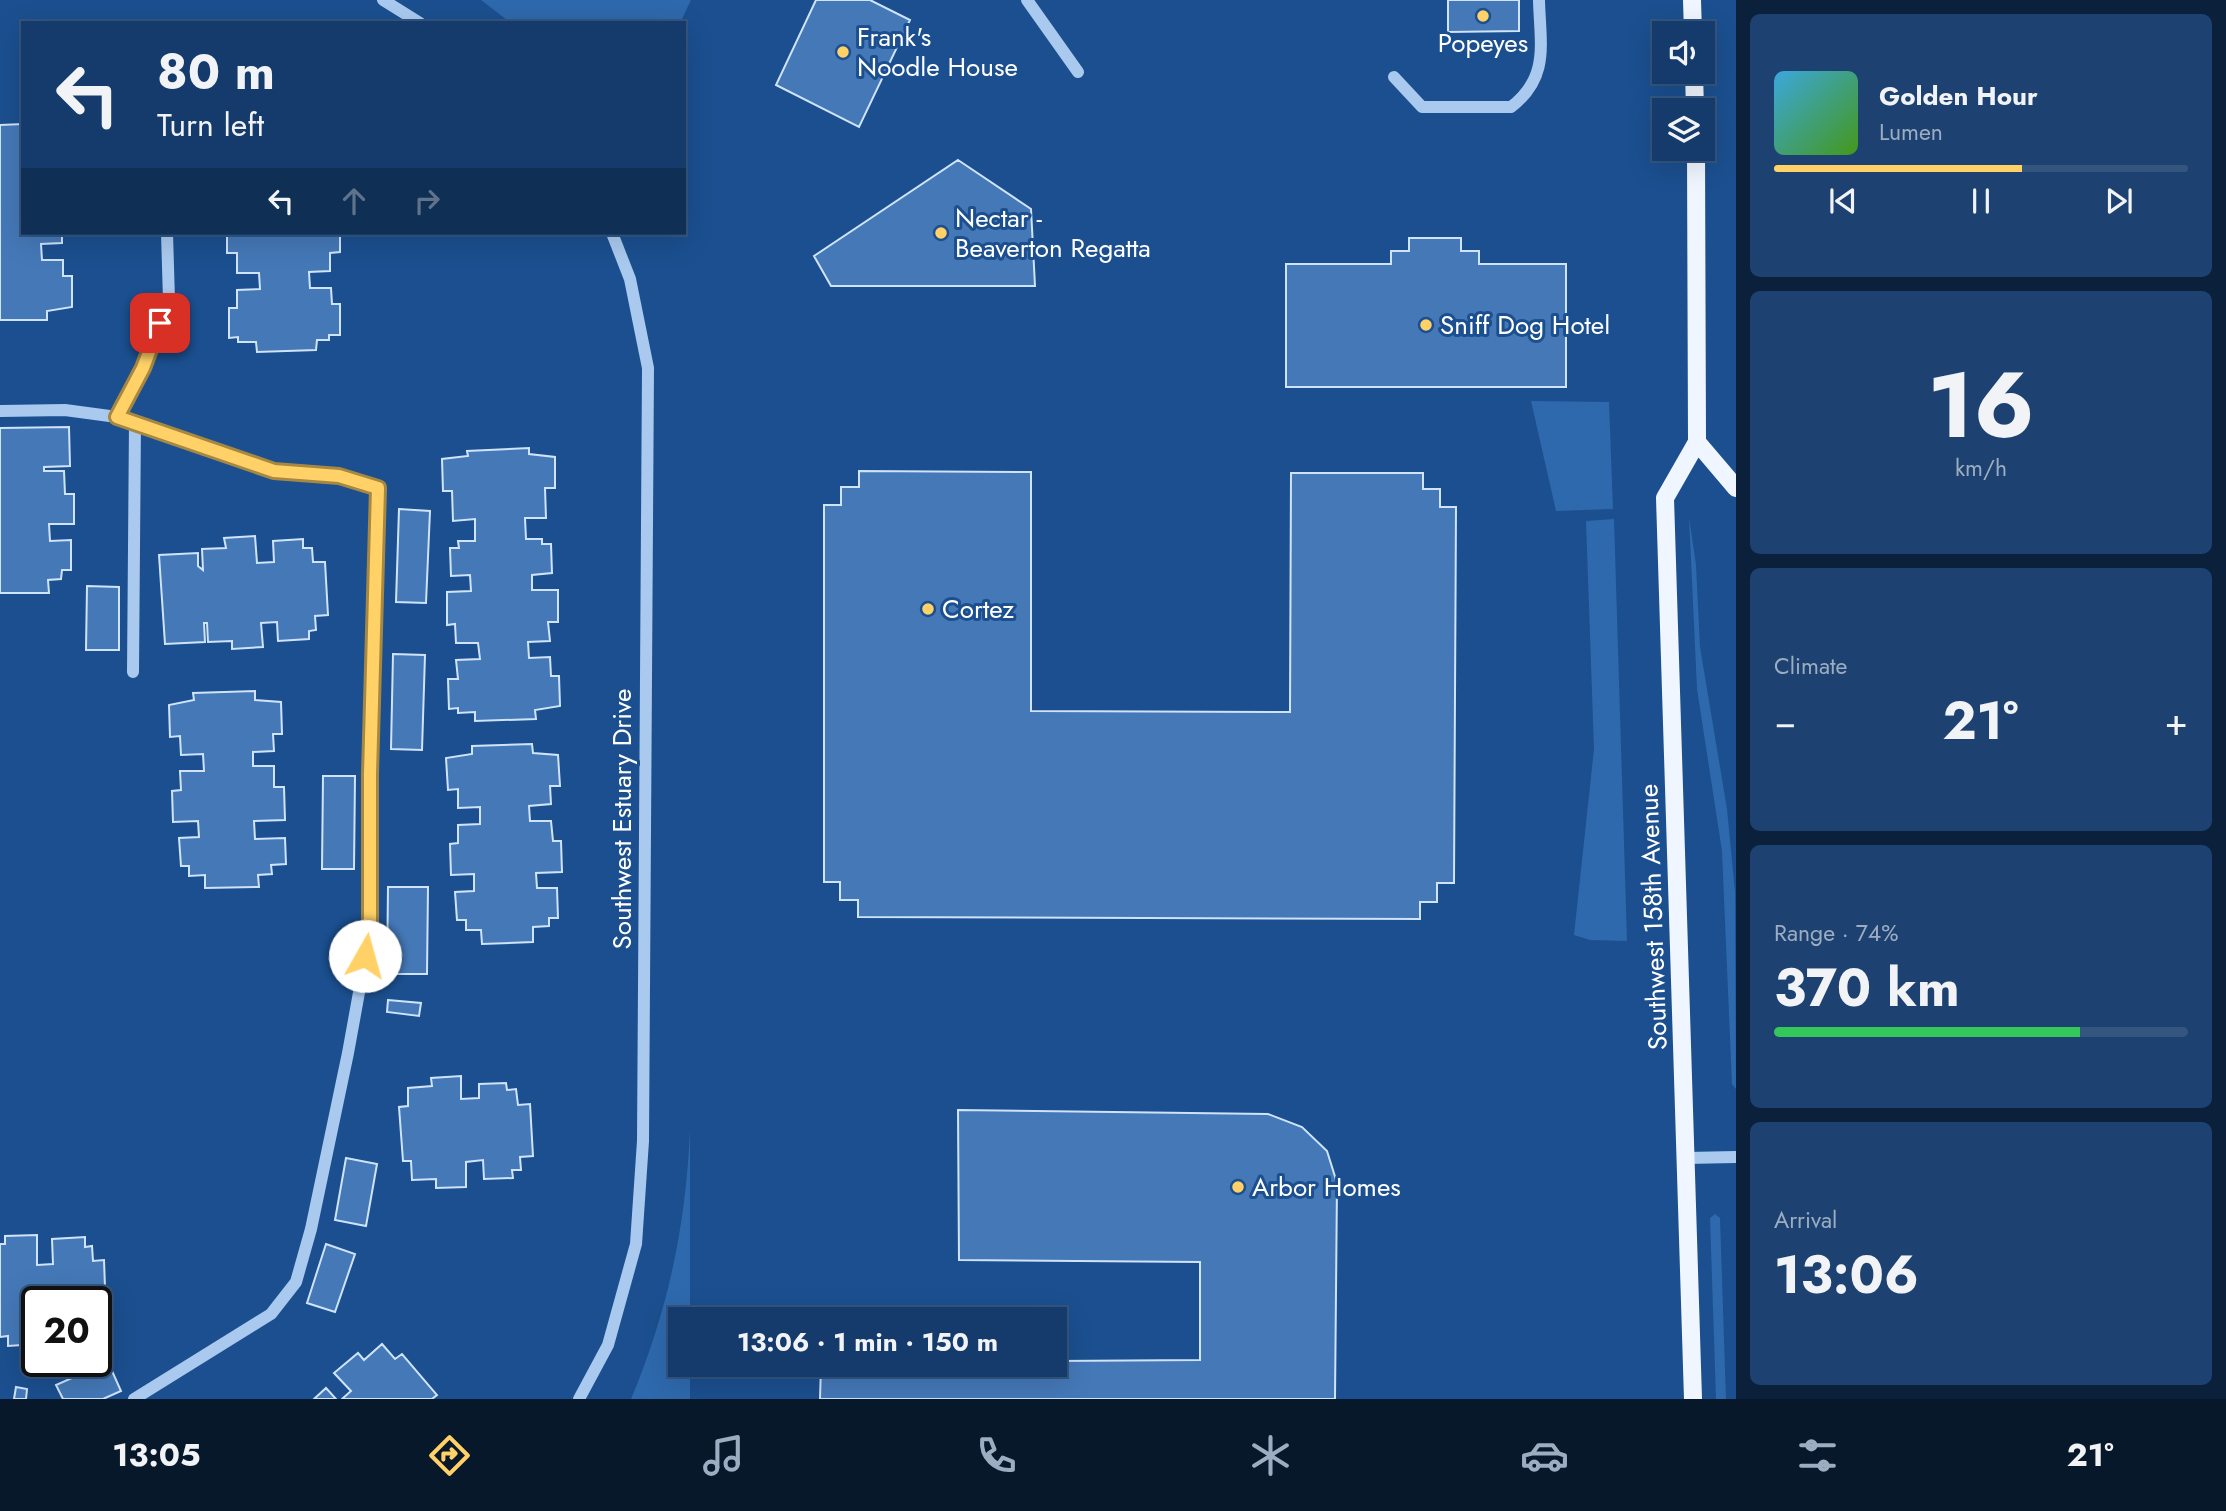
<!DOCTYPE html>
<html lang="en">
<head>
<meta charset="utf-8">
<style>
	:root { --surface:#143b6b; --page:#1d4271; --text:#f1f3f6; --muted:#9dadc1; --line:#33557e; --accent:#ffd166 }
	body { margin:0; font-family:Jost,sans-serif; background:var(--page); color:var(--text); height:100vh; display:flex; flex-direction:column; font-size:26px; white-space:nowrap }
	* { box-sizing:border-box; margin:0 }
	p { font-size:23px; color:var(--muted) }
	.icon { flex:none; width:38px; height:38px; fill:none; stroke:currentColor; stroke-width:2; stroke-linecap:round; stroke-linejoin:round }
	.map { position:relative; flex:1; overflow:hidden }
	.details { display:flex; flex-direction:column; gap:14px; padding:14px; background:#0b203b; width:490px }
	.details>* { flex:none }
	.top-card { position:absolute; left:21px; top:21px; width:665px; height:214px; border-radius:0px; box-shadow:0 7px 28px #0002,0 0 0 2px var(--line); background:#143b6b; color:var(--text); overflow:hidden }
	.controls { position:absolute; left:1652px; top:21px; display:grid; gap:14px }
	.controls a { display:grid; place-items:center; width:63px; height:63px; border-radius:0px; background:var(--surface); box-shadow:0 7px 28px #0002,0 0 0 2px var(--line); font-size:35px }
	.speed { position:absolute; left:21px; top:1286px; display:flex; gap:14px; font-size:35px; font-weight:700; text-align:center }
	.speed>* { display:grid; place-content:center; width:91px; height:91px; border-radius:50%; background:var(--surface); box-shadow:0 7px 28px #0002,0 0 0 2px var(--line); line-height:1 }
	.speed .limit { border:4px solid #111; border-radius:10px; background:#fff; color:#111 }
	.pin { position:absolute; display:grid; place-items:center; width:60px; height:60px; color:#fff; margin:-30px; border-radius:14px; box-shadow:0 4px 10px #0006 }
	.me { position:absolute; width:77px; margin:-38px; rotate:7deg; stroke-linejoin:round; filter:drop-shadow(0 0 5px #0008) }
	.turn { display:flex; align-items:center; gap:24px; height:147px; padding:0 21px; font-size:32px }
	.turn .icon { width:91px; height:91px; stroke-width:2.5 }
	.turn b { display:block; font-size:49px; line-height:60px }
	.lanes { display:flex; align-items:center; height:66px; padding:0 21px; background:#0003; justify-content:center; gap:35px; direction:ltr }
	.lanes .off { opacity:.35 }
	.big { font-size:52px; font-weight:700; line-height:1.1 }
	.details .card { flex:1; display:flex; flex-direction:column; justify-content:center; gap:10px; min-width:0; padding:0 24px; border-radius:10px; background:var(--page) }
	.details .dial { align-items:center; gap:0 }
	.dial b { font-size:91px; line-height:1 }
	.song { display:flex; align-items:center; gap:21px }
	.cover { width:84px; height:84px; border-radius:10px; background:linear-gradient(135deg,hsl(200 70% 55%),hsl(100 70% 35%)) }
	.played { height:7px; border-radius:4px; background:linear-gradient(90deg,var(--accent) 60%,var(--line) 60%) }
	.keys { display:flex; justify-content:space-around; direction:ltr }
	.heat { display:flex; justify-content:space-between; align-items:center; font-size:38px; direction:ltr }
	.charge { height:10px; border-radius:5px; background:linear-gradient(90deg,#34c759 74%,var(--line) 0) }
	.trip { position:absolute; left:668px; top:1307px; width:399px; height:70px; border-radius:0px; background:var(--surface); box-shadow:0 7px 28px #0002,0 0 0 2px var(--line); font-weight:700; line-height:70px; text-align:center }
	.tab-bar { display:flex; height:112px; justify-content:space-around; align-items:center; background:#08182b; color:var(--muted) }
	.tab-bar .icon { width:49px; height:49px }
	.tab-bar .current { color:var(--accent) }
	.tab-bar b { font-size:32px; color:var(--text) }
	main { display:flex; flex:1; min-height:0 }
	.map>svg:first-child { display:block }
</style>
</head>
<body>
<main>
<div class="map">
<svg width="1736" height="1399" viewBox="0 0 1736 1399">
	<rect width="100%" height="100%" fill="#1b4f8f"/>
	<path fill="#2e69ad" d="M481 0H691L680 23H511Z
		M1531 401 1609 402 1613 509 1556 511Z
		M1689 517 1696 565 1700 647 1727 809 1735 892 1736 1089 1732 1084 1722 851 1697 689Z
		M1614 519 1627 941 1590 940 1574 935 1594 749 1586 521Z
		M690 1130V1319L681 1320V1365H690V1399H631C668 1311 686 1225 690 1130Z
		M1715 1214 1720 1218 1726 1399H1716L1710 1218Z"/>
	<path fill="#4478b7" stroke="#cfe3fa" stroke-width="2" d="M816 0H870L910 20 859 127 776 85Z
		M1448 0H1519V31L1448 32Z
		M23 124V233H62V243L41 244 42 260H63V276H72V307L47 311V320H0V125Z
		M958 160 1031 209 1035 286H831L814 256Z
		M227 233H340V252L330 253V271L309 272 310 288H331L332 304H340V335H329V340H317L316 350 257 352 256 342H238V337L229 338V308H237V290L260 289 259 273H237V253H227Z
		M1409 238H1461V251H1479V264H1566V387H1286V264H1391V251H1409Z
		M69 427 70 466 44 467V471H64L65 494H74V524H49L50 541 71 540V570H62L61 579 48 580 49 593H0V428Z
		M529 448V454L555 457V488H545L546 518H525L526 539H542V544H551L552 573 532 575V590H558V622H548L550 641 528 642 529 658 550 657 551 676H559L560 706 535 710 536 719 475 721V712L458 713V708L449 709 448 679H458L456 660 480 659 478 643H456L455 624 447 625V592L471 591 470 575 451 576 450 548H459L458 541H475V519L453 521 452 491H443L442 459 468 456 467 451Z
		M859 471 1031 472V711L1290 712 1291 473H1423V489H1440V507H1456L1454 883H1437V902H1420V919L858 917V900H840V882H824V505H841V487H859Z
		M399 509 430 511 426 603 396 602Z
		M255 536 257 563 274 562 273 541 303 539V548H312L313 562H325L328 615 315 616 316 630 309 631V639L278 641 277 622 261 623 263 647 232 649V641L208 642 207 623H204L205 642 165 644 159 555 198 553V566L203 570 202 549 226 548 224 538Z
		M87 586 119 587V650H86Z
		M393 654 425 655 422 750 391 749Z
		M255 691V700L281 702 282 734H273L274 751 253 752V766H274V787H284L285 820 254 821 255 839 285 838 286 864 271 865 272 874 258 875 259 887 205 888V875L189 876V866H181L179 838 199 837 198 821 173 822 172 791 181 790 180 771H204L203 754 181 755 180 736 170 737 169 705 194 700 193 693Z
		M532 744 533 753 558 755 560 786H550L551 804 529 806 530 821H551L553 841H561L562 872 536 873 537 888H557L558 918H549V926L533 927V942L482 944 481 930H466V920H457L455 892 474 891V874L451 875 450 844 458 843V825L480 824V807L458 808V789L448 790 446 758 472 754V746Z
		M323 776H355L354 869H322Z
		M388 887H428L427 974H387Z
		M388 1000 421 1003 419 1016 387 1012Z
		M461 1076V1099L479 1098V1084L506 1083 507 1090 516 1089 518 1105 530 1104 533 1156 520 1157 521 1170H512L513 1178 484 1179 483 1160 466 1162V1187L436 1188V1179L412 1180 411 1161H403L399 1107 408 1106V1088L432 1086 431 1078Z
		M958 1110 1268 1114 1302 1127 1327 1151 1337 1183 1335 1399H820L821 1365H1055V1361L1200 1360V1262L959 1260Z
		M346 1158 377 1164 366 1226 335 1220Z
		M37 1235V1265L53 1264 52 1239 85 1237V1247L92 1246 93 1261 104 1260 106 1314H96V1302H37V1344L8 1346V1336L0 1337V1244H5V1236Z
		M326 1244 355 1254 335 1312 307 1303Z
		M382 1344 395 1359 402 1354 437 1395 432 1399H342L351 1391 334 1373 358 1353 364 1360Z
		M108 1362 121 1391 103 1399H63L56 1385Z
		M16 1387 27 1389 26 1399H14Z
		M326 1388 336 1399H314Z"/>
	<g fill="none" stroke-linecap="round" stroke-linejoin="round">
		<path stroke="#a9c9ee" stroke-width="12" d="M383 0 420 23
			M1027 0 1078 72
			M1394 77 1422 107H1511C1550 77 1540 44 1539 0
			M0 411 65 410 117 417 274 471 339 476 378 487 370 774V932L348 1053 311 1229 296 1282 271 1314 134 1399
			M117 417 143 368 169 300 167 233
			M133 672 135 422
			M1686 1158 1736 1157
			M579 1399 608 1345 636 1244 643 1141 648 368 630 279 612 233"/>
		<path stroke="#f0f6ff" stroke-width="18" d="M1692 0 1693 33
			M1694 72 1695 110
			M1697 442 1736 488
			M1693 1399 1665 498 1697 442 1696 149"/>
	</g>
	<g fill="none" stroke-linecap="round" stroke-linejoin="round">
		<g stroke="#a68842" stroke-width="18">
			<path id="route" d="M160 323 143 368 117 417 274 471 339 476 378 488 370 774V932L365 956"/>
		</g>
		<use href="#route" stroke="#ffd166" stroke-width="12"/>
	</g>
	<g fill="#ffd166" stroke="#1b4f8f" stroke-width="2.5">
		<circle cx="1483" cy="16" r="7"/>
		<circle cx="843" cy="52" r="7"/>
		<circle cx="941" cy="233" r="7"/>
		<circle cx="1426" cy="325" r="7"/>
		<circle cx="928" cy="609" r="7"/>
		<circle cx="1238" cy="1187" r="7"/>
	</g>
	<g text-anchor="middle" stroke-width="6" stroke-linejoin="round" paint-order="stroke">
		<g font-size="26" fill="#fff" stroke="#1b4f8f" text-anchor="start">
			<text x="857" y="46">Frank's<tspan x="857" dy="30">Noodle House</tspan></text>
			<text x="1483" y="52" text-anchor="middle">Popeyes</text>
			<text x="955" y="227">Nectar -<tspan x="955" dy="30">Beaverton Regatta</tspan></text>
			<text x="1440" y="334">Sniff Dog Hotel</text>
			<text x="942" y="618">Cortez</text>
			<text x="1252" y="1196">Arbor Homes</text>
		</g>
		<g font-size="26" fill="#fff" stroke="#1b4f8f">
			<text transform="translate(622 819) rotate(-90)" y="9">Southwest Estuary Drive</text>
			<text transform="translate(1653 917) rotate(-92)" y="9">Southwest 158th Avenue</text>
		</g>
	</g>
</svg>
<div class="controls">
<a><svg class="icon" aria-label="sound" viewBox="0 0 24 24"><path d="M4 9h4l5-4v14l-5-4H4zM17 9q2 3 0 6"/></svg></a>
<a><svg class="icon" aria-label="layers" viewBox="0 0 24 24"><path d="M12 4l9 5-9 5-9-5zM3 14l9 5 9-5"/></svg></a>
</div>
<div class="speed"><div class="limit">20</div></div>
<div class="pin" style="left:160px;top:323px;background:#d93025"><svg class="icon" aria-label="arrive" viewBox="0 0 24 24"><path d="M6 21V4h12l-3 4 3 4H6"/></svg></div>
<svg class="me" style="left:365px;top:956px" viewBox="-20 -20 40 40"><circle r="19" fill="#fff"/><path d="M0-13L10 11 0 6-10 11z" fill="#ffd166"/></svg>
<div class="trip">13:06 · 1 min · 150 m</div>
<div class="top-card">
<div class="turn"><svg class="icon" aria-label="left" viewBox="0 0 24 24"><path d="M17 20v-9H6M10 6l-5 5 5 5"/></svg><div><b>80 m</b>Turn left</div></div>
<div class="lanes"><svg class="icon" aria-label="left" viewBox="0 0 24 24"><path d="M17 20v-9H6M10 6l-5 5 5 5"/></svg><svg class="icon off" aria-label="ahead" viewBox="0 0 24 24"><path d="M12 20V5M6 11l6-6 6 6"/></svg><svg class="icon off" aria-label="right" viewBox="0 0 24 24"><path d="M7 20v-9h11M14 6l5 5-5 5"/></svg></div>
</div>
</div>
<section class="details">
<div class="card">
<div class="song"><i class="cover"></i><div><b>Golden Hour</b><p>Lumen</p></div></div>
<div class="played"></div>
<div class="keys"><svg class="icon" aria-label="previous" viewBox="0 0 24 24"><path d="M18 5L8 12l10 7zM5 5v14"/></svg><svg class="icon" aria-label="pause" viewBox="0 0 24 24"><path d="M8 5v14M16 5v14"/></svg><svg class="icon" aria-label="next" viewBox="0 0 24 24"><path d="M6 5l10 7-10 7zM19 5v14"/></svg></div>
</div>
<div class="card dial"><b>16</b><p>km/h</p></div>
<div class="card"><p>Climate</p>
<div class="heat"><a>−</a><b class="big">21°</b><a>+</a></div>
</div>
<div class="card"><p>Range · 74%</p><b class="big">370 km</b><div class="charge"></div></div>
<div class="card"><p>Arrival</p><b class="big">13:06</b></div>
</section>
</main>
<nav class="tab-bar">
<b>13:05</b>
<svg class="icon current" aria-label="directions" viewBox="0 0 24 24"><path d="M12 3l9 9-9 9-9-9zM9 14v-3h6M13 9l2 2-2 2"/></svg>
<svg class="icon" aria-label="music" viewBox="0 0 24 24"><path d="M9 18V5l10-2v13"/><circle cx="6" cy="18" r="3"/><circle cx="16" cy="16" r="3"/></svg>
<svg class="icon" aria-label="phone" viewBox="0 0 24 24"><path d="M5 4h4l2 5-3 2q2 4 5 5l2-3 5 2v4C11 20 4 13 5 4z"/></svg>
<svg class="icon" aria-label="climate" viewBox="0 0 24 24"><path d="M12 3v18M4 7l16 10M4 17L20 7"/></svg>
<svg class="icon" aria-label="car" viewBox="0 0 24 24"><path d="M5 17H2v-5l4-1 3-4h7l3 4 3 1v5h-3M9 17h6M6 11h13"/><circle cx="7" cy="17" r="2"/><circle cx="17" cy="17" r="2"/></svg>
<svg class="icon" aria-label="filters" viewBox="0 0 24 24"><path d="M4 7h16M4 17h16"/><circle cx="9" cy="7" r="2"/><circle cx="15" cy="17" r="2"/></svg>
<b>21°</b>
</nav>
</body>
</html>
